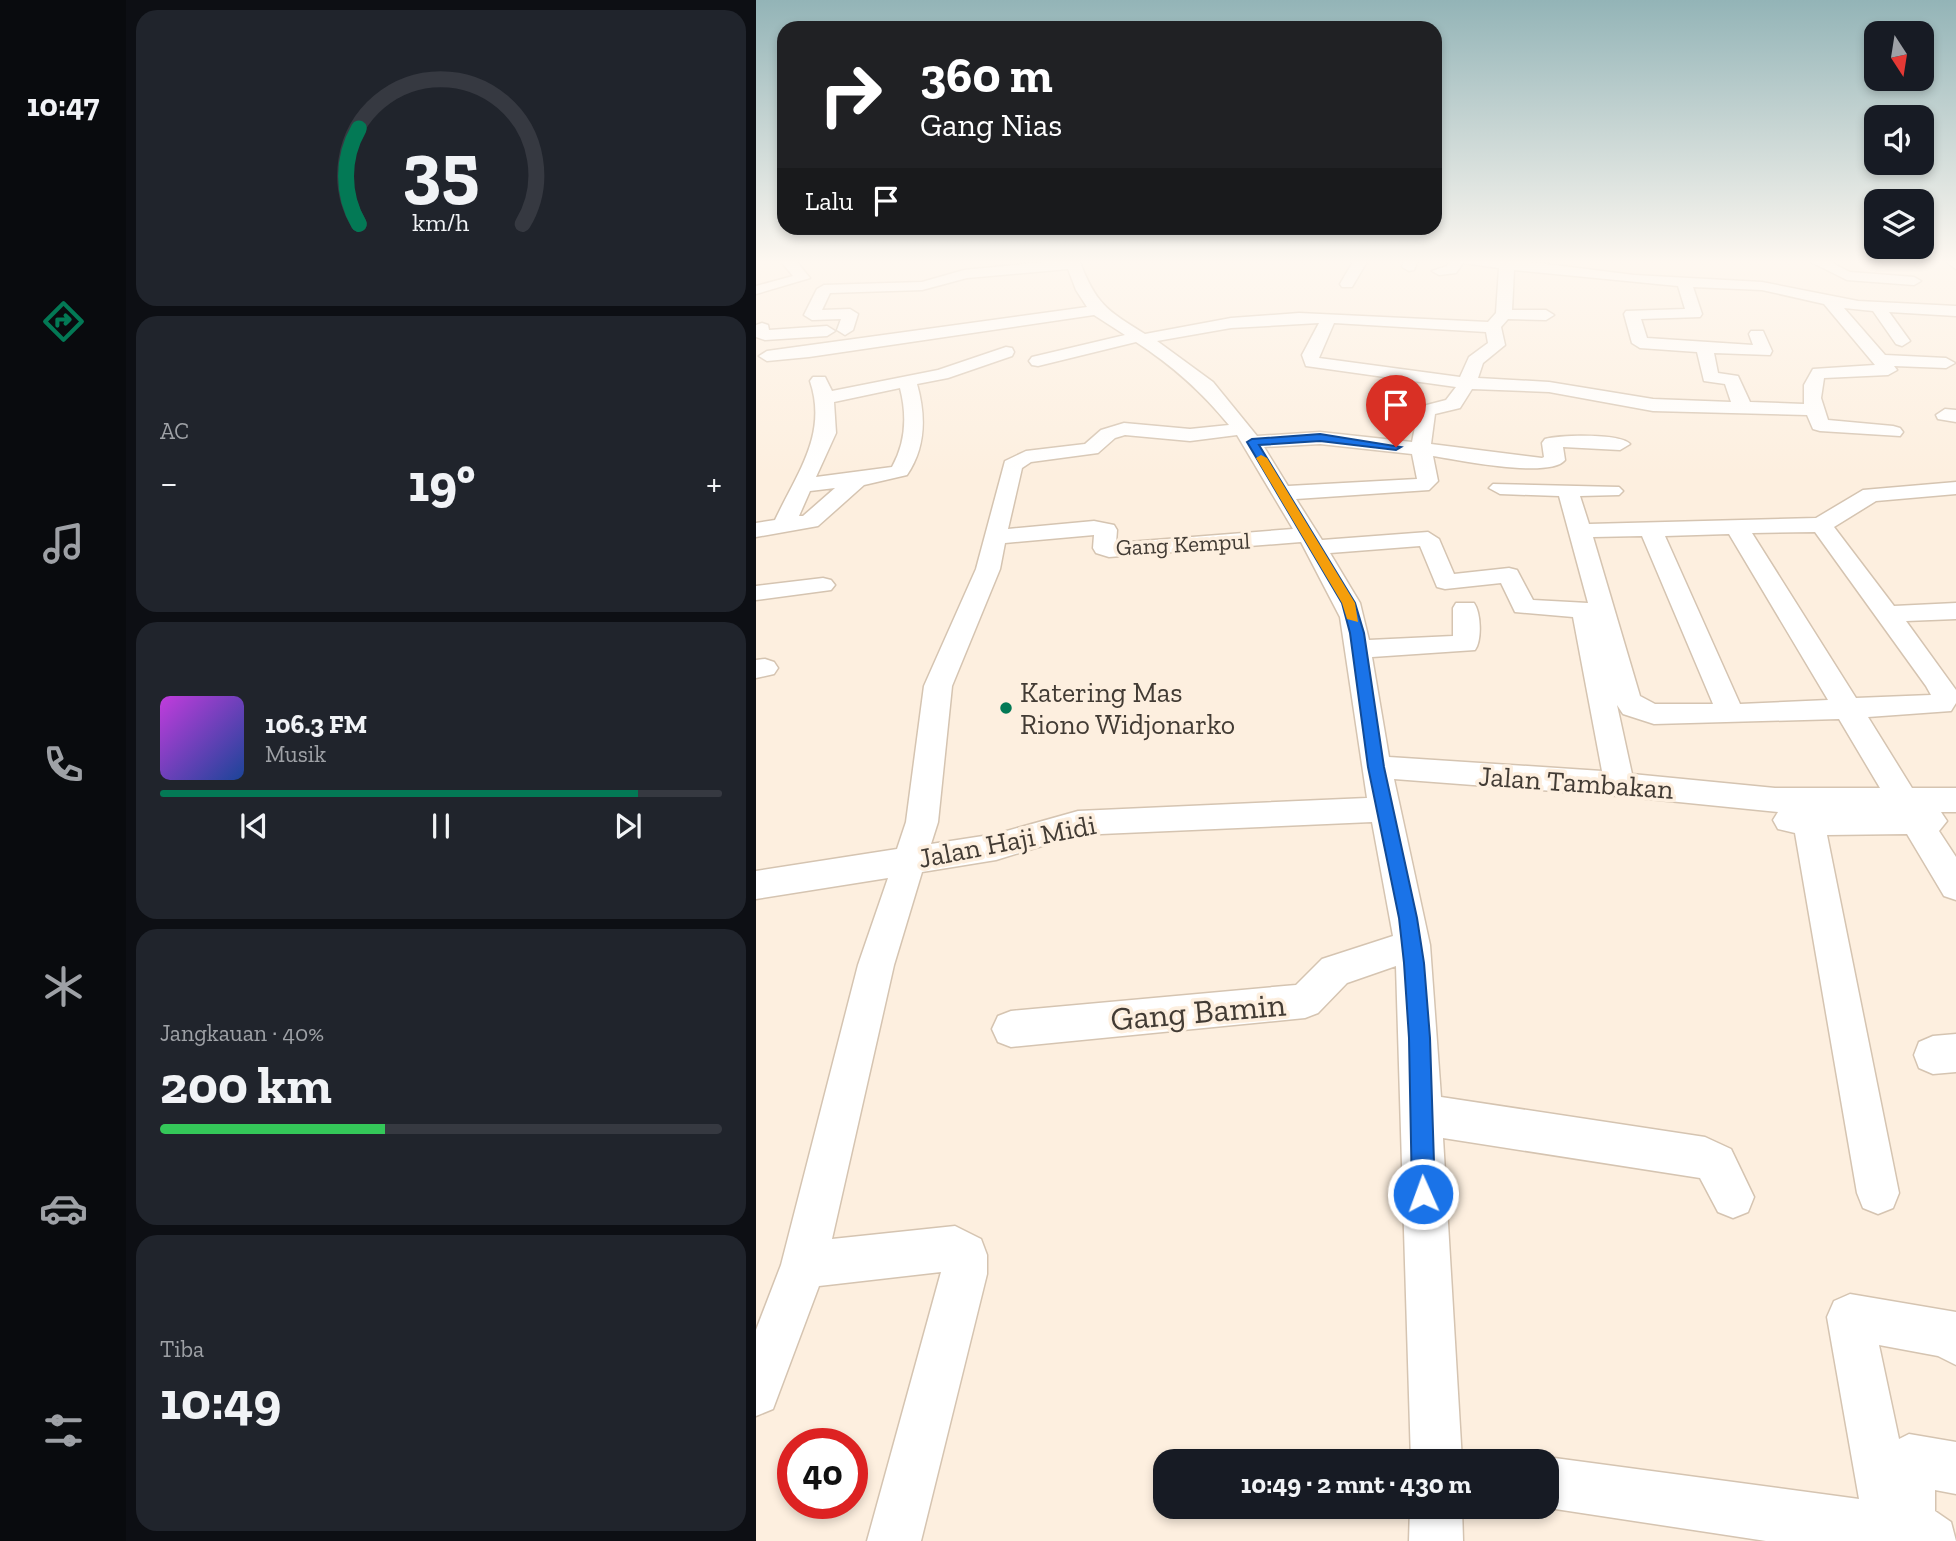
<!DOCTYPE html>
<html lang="id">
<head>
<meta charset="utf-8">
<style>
	:root { --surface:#171b24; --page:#20242c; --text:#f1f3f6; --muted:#9ea1a6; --line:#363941; --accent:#037955 }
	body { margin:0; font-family:"Zilla Slab",serif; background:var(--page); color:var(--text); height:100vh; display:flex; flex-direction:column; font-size:26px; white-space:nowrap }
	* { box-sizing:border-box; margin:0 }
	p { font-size:23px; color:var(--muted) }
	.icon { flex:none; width:38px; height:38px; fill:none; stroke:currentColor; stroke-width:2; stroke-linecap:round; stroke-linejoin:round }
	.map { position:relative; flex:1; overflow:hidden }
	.drawer { display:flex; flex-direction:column; gap:10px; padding:10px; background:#0d0f14; width:630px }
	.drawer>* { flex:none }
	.guide { position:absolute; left:21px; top:21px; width:665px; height:214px; border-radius:21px; box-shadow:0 4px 10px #0003; background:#202124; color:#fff; overflow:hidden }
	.needle { width:46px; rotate:168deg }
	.tools { position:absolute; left:1108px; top:21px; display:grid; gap:14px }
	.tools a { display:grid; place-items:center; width:70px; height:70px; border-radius:14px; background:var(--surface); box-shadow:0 4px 10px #0003; font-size:35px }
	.speed { position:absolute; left:21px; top:1428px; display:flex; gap:14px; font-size:35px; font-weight:700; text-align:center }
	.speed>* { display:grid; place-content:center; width:91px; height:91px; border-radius:50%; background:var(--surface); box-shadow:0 4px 10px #0003; line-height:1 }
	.speed .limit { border:10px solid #d22; background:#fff; color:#111 }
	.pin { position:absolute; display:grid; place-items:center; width:60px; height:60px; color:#fff; margin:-72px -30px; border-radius:50% 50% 50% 0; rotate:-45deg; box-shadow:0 0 7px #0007 }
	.pin .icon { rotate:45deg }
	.me { position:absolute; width:77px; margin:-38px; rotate:358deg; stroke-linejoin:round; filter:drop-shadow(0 0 5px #0008) }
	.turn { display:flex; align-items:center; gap:24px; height:147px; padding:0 28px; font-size:32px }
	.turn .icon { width:91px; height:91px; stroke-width:2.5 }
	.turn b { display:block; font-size:49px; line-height:60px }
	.then { display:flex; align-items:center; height:66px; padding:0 28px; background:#0003; gap:14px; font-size:26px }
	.big { font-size:52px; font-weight:700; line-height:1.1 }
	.drawer .widget { flex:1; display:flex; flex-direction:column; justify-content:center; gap:10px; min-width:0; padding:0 24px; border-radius:21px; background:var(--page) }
	.drawer .dial { align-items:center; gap:0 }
	.dial svg { height:182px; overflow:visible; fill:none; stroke:var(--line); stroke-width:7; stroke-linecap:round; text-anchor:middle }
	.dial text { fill:var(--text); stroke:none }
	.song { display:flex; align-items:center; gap:21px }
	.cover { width:84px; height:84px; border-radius:10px; background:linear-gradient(135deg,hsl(290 70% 55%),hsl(220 70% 35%)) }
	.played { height:7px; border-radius:4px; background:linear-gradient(90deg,var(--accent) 85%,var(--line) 85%) }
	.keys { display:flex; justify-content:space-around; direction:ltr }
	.heat { display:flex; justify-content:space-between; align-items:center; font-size:38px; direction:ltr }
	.charge { height:10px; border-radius:5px; background:linear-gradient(90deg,#34c759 40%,var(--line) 0) }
	.trip { position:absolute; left:397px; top:1449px; width:406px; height:70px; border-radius:21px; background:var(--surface); box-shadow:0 4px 10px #0003; font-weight:700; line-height:70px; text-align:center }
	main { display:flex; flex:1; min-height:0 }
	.tab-bar { display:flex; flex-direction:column; width:126px; justify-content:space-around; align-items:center; background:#090b0e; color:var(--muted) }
	.tab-bar .icon { width:49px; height:49px }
	.tab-bar .selected { color:var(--accent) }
	.tab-bar b { font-size:32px; color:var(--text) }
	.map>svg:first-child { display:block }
</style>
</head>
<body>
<main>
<nav class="tab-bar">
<b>10:47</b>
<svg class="icon selected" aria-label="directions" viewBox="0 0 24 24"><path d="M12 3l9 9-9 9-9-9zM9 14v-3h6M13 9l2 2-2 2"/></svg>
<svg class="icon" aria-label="music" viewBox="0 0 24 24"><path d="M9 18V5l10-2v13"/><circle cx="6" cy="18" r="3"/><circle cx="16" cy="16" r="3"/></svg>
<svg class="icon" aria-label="phone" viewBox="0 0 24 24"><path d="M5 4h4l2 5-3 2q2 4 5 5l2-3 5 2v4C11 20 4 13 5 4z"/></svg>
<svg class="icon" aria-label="climate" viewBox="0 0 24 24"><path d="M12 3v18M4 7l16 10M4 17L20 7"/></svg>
<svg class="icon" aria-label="car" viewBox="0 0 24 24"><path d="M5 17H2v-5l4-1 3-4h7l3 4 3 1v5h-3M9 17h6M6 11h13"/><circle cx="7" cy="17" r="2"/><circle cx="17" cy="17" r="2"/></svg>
<svg class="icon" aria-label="filters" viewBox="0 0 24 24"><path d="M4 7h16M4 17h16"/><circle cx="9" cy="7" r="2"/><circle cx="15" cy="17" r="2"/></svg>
</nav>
<section class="drawer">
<div class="widget dial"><svg viewBox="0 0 100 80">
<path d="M14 69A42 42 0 1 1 86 69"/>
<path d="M14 69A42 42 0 0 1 14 27" stroke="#037955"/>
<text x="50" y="56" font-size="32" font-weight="700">35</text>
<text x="50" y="72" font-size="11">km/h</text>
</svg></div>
<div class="widget"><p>AC</p>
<div class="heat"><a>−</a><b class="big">19°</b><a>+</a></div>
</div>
<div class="widget">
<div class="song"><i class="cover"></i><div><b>106.3 FM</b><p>Musik</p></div></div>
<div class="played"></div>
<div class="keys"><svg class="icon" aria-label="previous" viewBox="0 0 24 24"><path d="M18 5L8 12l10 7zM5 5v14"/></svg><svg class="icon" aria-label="pause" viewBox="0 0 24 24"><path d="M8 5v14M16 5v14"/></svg><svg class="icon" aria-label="next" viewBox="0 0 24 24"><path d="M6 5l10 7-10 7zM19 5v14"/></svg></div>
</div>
<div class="widget"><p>Jangkauan · 40%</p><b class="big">200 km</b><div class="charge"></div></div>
<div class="widget"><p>Tiba</p><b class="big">10:49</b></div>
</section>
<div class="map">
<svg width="1200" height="1541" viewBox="0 0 1200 1541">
	<rect width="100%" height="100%" fill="#fdefdf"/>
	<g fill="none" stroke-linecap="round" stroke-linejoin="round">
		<g stroke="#d5c4b1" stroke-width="3">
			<path id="minor" d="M24 260H39L54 278 0 294V286L37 276Z
				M309 260H323C340 304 350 310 389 334L475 318 543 313 732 322 740 313 743 268 707 263 700 273 683 275 676 271 691 266 695 260H758L878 275 1006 282 1102 301 1200 306V316L1133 312 1154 341 1146 346 1140 344 1117 311 1088 308 1129 355 1190 358 1199 363 1190 368 1138 366 1141 370 1132 375 1068 378 1065 398 1072 420 1137 426 1144 428 1147 432 1144 436 1064 431 1057 429 1051 415 897 411 793 392 716 389 704 408 679 414 675 444 786 458 788 457 786 443 789 439C804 435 864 433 874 444L864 450 807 447 809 460C794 479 702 460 677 456L682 481 673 490 540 499 566 540 672 532 683 539 698 574 753 568 761 570 777 600 832 603 803 496 744 494 733 488 737 484 863 487 867 491 863 495 824 496 833 524 1060 518 1107 490 1200 482V494L1120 501 1078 527 1138 606 1200 603V619L1150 621 1200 690V703L1195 711 1112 717 1156 788H1200V812H1185L1191 821 1183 831 1200 857V900L1188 896 1151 834 1071 835 1143 1193 1137 1208 1122 1214 1107 1208 1101 1193 1039 833 1022 829 1017 820 1022 812 863 796 638 779 674 945 685 1097 949 1137 975 1149 998 1197 992 1212 977 1218 962 1212 944 1178 687 1138 706 1461H655L640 966 591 983 562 1013 549 1018 255 1047 242 1042 236 1029 242 1016 255 1011 540 985 566 959 637 936 616 822 322 835 240 860 166 872 138 965 76 1239 199 1226 225 1239 231 1255V1274L165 1541H111L185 1272 63 1286 17 1409 0 1416V1330L25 1265 102 965 132 878 0 899V871L141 849 150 822 168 686 220 569 249 461 270 451 329 444 345 430 368 423 434 429 473 425C445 391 417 366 380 342L282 366 276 365 273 361 276 357 369 335 338 315 53 357 11 361 3 356 11 351 331 307 320 290 312 269 211 278 166 290 74 293 66 310 94 309 102 314 97 330 89 335 81 330 85 319 56 320 48 315 61 289 68 285 166 282 208 270ZM758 270 922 286 929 309 870 311 868 314 876 343 884 348 941 352 948 381 969 384 975 402 897 399 793 382 722 378 727 363 749 345 745 327 752 319 790 320 798 315 790 310H756ZM937 287 1006 290 1068 304 1119 365 1057 369 1048 385V404L994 402 982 376 962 373 958 353 1014 355 1016 351 1007 331H995L993 334 997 345 891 338 885 319 944 317 946 314ZM563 323 546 355 550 366 700 387 690 400 663 407 656 442 564 432 501 436 457 382 401 341 475 328ZM578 323 730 332 732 343 713 357 704 377 563 358ZM369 435 434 441 481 435 537 529 360 543 361 530 358 525 338 521 252 529 266 468 275 462 342 453 359 438ZM564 444 656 454 661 479 532 486 508 447ZM1059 532 1170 686 1175 695 1100 698 996 533ZM973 534 1072 700 984 704 909 536ZM338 535 337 548 340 553 353 557 545 542 584 617 611 798 322 811 240 834 175 844 182 822 196 686 244 569 249 543ZM886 536 957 704H899L884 696 837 537ZM664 546 681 587 689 589 745 583 759 612 817 617 846 771 633 757 616 657 719 650C726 640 725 613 718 603H700L697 608V636L613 640 604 603 574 553ZM861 705 867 714 898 724 1083 719 1124 788H1019L876 774Z
				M598 260H612L596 287H586L584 284Z
				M648 260H662L658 270 653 271 646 267Z
				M1051 260H1070L1094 272 1158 277 1165 281 1158 285 1091 280Z
				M1188 260H1200V269Z
				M6 323 12 325 13 330 71 326 79 331 71 336 9 340 0 337V325Z
				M250 347 256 348 258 352 256 356 192 378 161 384C170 416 170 447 151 475L108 485 62 526 0 537V523L19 520C41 473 72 434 54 381L57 377H69L76 391 182 370ZM144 388C151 415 150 442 136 467L60 477 80 433 78 402ZM79 488 47 516H43L54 491Z
				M1189 409 1200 410V422L1182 419 1180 415Z
				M67 578 75 580 79 585 75 590 0 600V586Z
				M9 659 18 662 22 668 18 674 0 678V660Z
				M1200 1034V1072L1177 1074 1163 1068 1158 1055 1163 1042 1177 1036Z
				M1094 1294 1200 1312V1365L1182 1356 1123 1345 1143 1439 1153 1434 1200 1442V1494L1179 1490V1511L1195 1522 1200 1541H1010L786 1507H791V1461H781L791 1457 1103 1499 1071 1317 1078 1301Z
				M654 1507H706L707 1541H653Z"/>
		</g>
		<use href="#minor" fill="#fff" fill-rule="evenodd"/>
	</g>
	<linearGradient id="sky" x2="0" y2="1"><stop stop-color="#93b4b7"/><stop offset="0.55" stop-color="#fef8f1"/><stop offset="1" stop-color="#fef8f1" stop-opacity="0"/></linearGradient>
	<rect width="1200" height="476" fill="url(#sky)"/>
	<path fill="#1a73e8" stroke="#114b97" stroke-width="2" d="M564 434 645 447 640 450 564 441 503 445 599 603 608 633 628 767 661 918 668 963 674 1038 679 1194 676 1202 667 1206 659 1202 656 1194 653 1038 648 963 643 918 612 767 594 633 586 603 491 442 496 439Z"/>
	<path fill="#f59e0b" d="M505 455 511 458 599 603 602 622 591 619 586 603 500 458Z"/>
	<circle fill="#037955" stroke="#fdefdf" stroke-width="2.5" cx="250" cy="708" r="7"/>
	<g text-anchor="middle" stroke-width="7" stroke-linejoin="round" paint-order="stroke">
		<g font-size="23" fill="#423b34" stroke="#fdefdf">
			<text transform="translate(427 544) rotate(-3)" y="8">Gang Kempul</text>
		</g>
		<g font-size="28" fill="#423b34" stroke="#fdefdf" text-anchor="start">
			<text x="264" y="702">Katering Mas<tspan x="264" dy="32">Riono Widjonarko</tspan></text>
		</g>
		<g font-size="28" fill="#423b34" stroke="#fdefdf">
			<text transform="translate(820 782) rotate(4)" y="10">Jalan Tambakan</text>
			<text transform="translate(251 841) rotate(-11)" y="10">Jalan Haji Midi</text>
		</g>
		<g font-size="33" fill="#423b34" stroke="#fdefdf">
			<text transform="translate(442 1011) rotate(-5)" y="12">Gang Bamin</text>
		</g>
	</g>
</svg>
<div class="tools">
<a><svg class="needle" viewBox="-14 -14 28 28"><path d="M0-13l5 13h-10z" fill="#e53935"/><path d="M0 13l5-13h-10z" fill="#9ea1a6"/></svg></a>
<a><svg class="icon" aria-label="sound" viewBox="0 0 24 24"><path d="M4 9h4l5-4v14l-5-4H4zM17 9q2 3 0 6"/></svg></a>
<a><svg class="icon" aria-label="layers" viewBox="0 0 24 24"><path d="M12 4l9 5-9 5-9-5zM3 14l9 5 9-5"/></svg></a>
</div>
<div class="speed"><div class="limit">40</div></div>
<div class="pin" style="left:640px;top:447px;background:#d93025"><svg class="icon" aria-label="arrive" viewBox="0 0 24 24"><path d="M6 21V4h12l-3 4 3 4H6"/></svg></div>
<svg class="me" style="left:667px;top:1194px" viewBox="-20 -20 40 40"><circle r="17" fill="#1a73e8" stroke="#fff" stroke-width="3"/><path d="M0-11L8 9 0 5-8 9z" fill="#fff"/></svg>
<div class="trip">10:49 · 2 mnt · 430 m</div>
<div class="guide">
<div class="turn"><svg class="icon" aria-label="right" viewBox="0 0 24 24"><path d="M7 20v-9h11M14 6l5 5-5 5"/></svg><div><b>360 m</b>Gang Nias</div></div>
<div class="then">Lalu<svg class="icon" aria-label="arrive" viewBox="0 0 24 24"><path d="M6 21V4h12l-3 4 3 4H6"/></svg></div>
</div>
</div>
</main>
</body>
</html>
